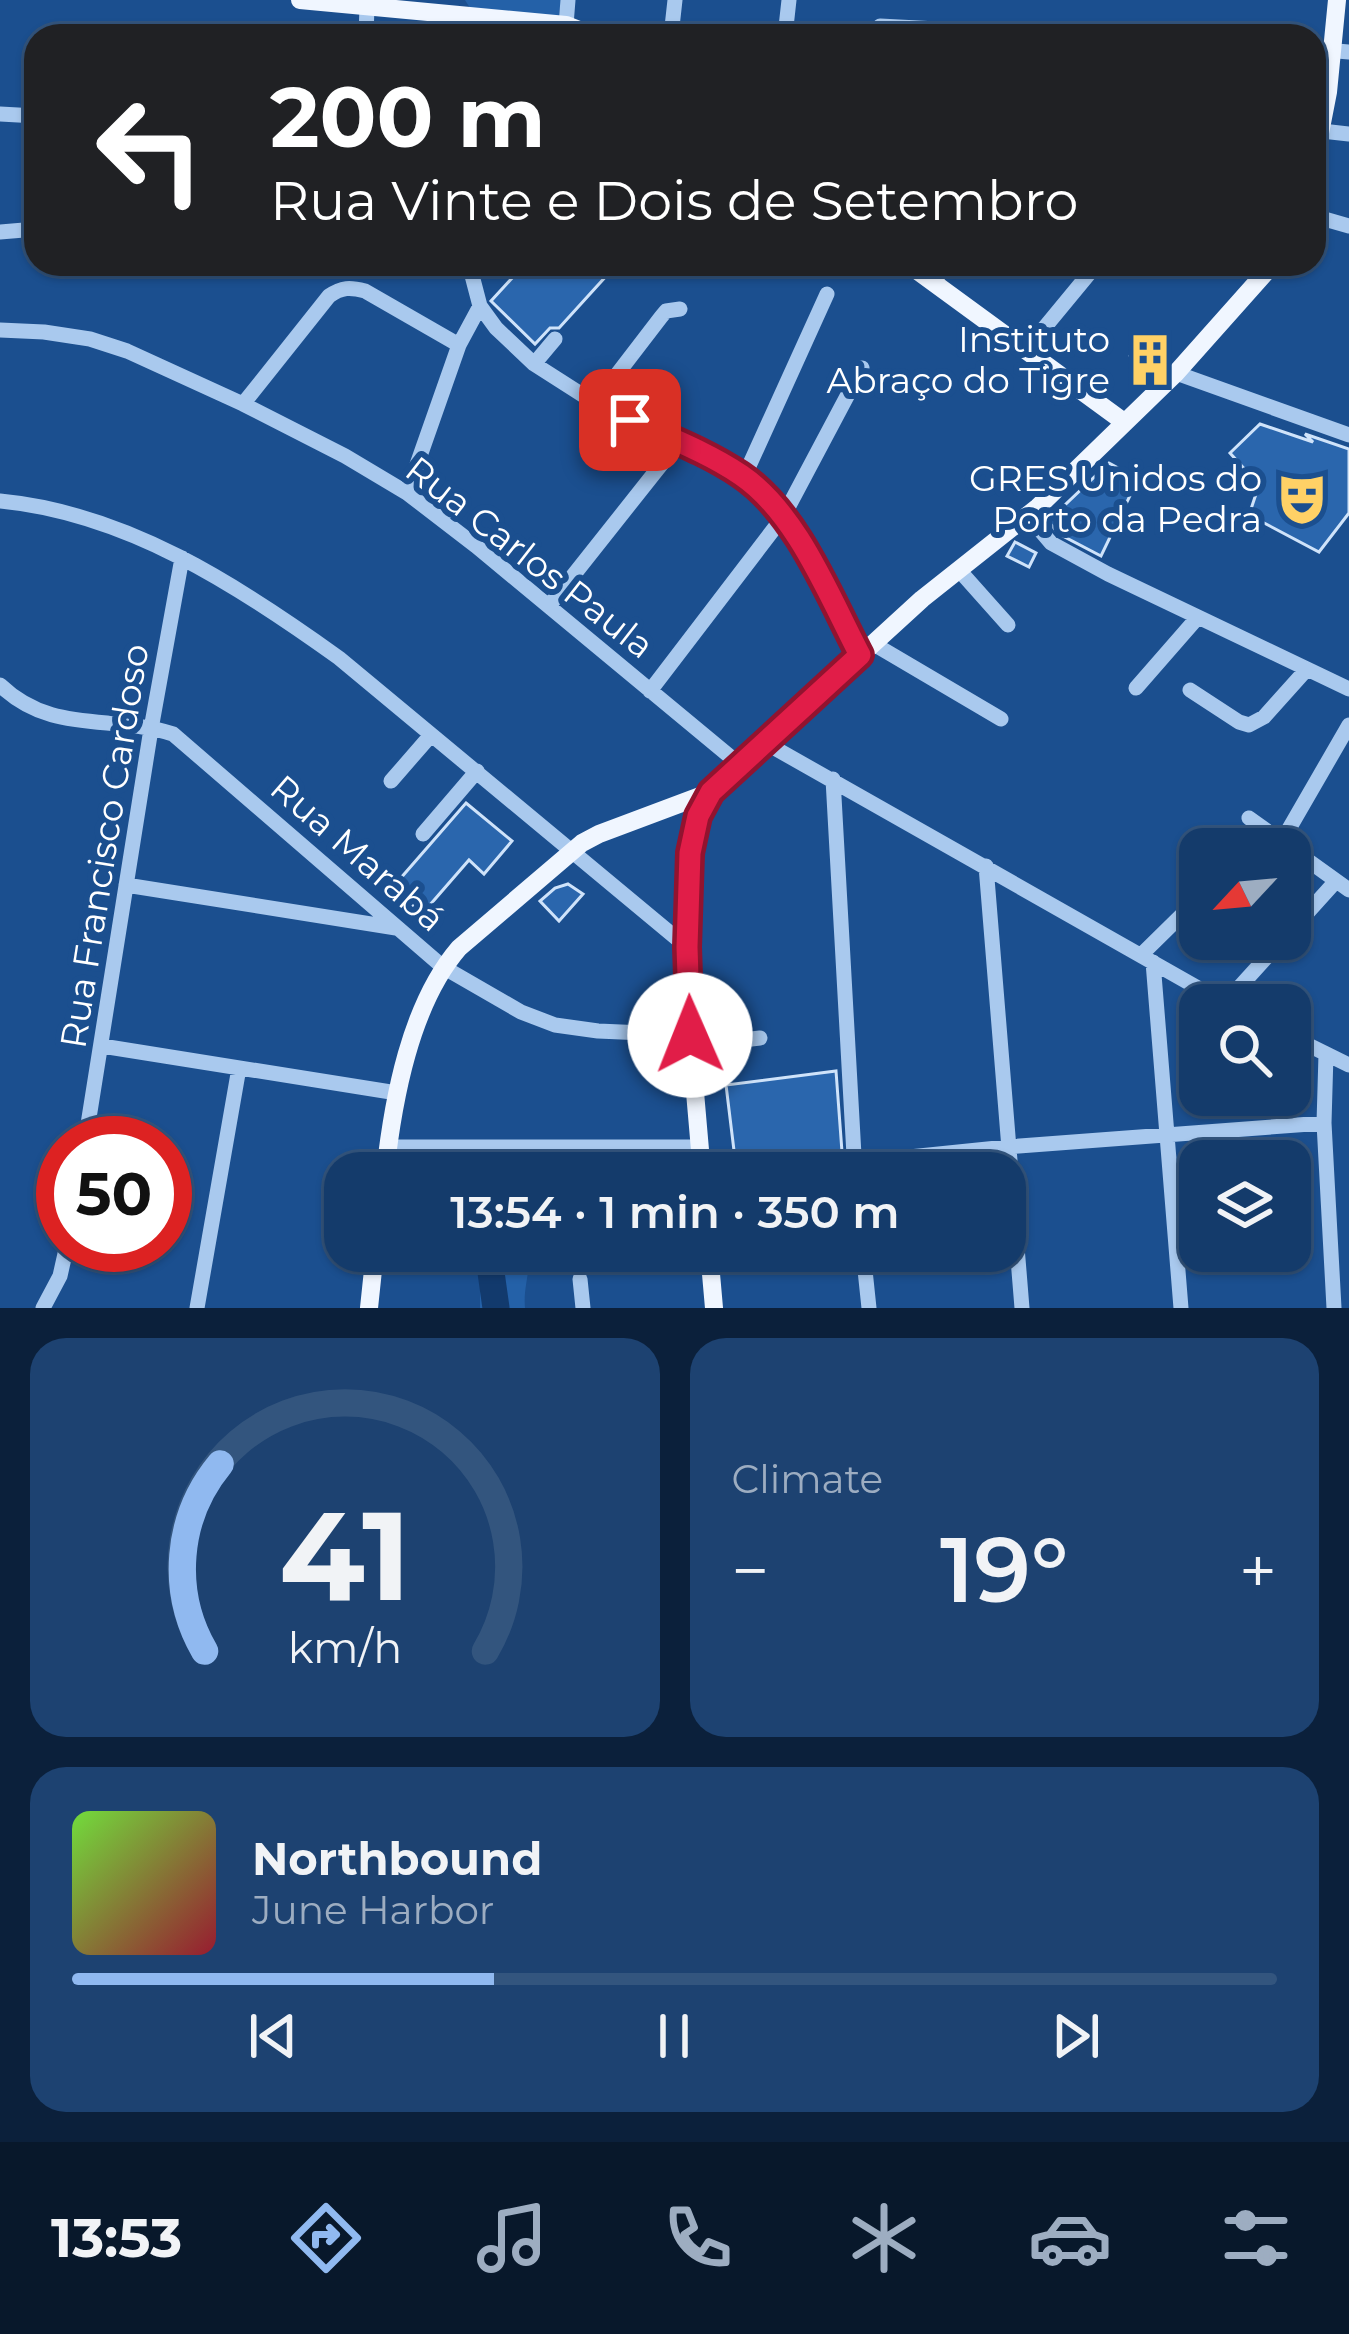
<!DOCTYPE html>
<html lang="en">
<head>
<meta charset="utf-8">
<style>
	:root { --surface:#143b6b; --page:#1d4271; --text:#f1f3f6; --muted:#9dadc1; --line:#33557e; --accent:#90b9f0 }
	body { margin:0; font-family:Montserrat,sans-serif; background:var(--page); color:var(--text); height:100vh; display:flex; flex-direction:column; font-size:45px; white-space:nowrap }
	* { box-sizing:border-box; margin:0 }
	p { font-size:39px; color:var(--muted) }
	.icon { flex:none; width:66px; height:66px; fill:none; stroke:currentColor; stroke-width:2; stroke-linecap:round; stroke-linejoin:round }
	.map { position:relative; height:1308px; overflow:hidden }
	.panel { display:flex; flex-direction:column; gap:30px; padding:30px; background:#0b203b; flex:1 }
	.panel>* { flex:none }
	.top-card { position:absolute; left:24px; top:24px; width:1302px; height:252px; border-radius:36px; box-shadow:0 3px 9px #0004,0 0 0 3px var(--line); background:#202124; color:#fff; overflow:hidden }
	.needle { width:78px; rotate:244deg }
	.tools { position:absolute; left:1179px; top:828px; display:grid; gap:24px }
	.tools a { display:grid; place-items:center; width:132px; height:132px; border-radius:24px; background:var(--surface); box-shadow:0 3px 9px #0004,0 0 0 3px var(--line); font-size:60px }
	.speed { position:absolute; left:36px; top:1116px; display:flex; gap:24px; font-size:60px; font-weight:700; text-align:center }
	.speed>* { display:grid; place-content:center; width:156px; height:156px; border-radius:50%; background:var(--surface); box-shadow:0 3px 9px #0004,0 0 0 3px var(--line); line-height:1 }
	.speed .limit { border:18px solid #d22; background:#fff; color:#111 }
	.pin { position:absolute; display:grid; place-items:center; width:102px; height:102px; color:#fff; margin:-51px; border-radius:24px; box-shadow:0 6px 18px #0006 }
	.me { position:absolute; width:132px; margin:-66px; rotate:359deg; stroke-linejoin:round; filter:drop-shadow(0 0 9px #0008) }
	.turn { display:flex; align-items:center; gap:42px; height:252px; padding:0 48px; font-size:54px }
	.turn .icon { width:156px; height:156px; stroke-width:2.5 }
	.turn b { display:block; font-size:84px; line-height:102px }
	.big { font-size:90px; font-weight:600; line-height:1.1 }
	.panel .widget { flex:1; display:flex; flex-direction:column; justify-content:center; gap:18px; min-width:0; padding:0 42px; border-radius:36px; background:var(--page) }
	.panel .dial { align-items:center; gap:0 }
	.dial svg { height:312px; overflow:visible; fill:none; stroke:var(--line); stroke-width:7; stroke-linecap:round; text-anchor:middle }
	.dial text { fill:var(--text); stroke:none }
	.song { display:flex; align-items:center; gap:36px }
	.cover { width:144px; height:144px; border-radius:18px; background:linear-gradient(135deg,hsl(100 70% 55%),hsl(350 70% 35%)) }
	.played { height:12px; border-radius:6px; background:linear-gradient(90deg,var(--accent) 35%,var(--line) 35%) }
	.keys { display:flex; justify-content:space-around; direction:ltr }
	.heat { display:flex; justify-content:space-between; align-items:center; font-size:66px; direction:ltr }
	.panel .tiles { flex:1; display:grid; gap:30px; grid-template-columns:1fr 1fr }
	.widget:last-child { grid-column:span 2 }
	.trip { position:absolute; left:324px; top:1152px; width:702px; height:120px; border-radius:36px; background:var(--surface); box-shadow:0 3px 9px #0004,0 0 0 3px var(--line); font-weight:600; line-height:120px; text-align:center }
	.menu { display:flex; height:192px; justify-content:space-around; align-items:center; background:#08182b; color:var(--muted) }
	.menu .icon { width:84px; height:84px }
	.menu .selected { color:var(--accent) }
	.menu b { font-size:54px; color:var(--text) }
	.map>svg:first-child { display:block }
</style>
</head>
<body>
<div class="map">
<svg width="1349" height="1308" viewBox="0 0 1349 1308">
	<rect width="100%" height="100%" fill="#1b4f8f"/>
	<path fill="#2461a8" d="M465 0H561L559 16 470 8Z
		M480 1251H528C531 1273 523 1286 525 1308H480Z"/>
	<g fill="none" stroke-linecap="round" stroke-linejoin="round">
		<path stroke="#123a6d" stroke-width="27" d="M488 1251 496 1308"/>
	</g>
	<path fill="#2a66ad" stroke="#cfe3fa" stroke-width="3" d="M525 264H597L608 274 559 328H550L535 344 491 301Z
		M1142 335 1168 362 1151 379 1130 356 1136 351 1133 345Z
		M1260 424 1313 442 1305 434 1349 449V513L1319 552 1249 515 1259 485 1230 453Z
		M1109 463 1138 479 1101 556 1059 534 1048 521Z
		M1015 542 1036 553 1029 567 1007 556Z
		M466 803 512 841 484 874 469 860 422 914 393 887Z
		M568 884 583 894 559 921 540 901 555 888Z
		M836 1071 842 1152 751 1161 736 1167 726 1085Z"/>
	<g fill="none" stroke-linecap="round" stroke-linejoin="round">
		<path stroke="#a9c9ee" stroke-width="15" d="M566 25 568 0
			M880 26 1073 36
			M366 36 367 7
			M671 36 675 0
			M785 36 789 0
			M1314 49 1349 52
			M0 114 36 116
			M1322 131 1349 134
			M1314 216 1349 226
			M0 232 36 229
			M469 264 480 306 496 328 534 364 595 403 718 461 744 477 769 500 795 533 860 654
			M933 282 948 264
			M0 330 44 332 90 339 127 351 243 404 345 456 407 493 476 546 739 764
			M1026 350 1097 264
			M534 364 555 339
			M1176 373 1349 435
			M595 403 661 317 666 311 680 309
			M243 404 329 296C342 287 350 287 365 291L459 345
			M744 477 827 294
			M407 493 459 345 480 306
			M0 501C127 513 239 586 339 658L687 947
			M1028 516 1051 543 1108 574 1349 689
			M959 570 1008 625
			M549 606 679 442
			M872 643 1001 719
			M0 685C52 735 111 714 173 734L443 967 521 1012 555 1025 598 1031 690 1035
			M1136 688 1198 617
			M1190 690 1239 722 1249 725 1264 717 1307 669
			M650 691 783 517 862 368
			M764 742 1228 1005
			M833 779 855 1173
			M391 781 431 735
			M1249 818 1349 890
			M423 834 477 771
			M1282 841 1349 725
			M986 866 1022 1308
			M126 885 396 928
			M1290 932 1336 881
			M1141 955 1200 897
			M1153 962 1181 1308
			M1225 1003 1283 939
			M1290 1036 1349 1065
			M102 1046 397 1093
			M691 1046 760 1038
			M1326 1054 1324 1123 1334 1308
			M85 1143 151 729 182 558
			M388 1147H699
			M752 1173 1007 1147 1324 1123
			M863 1251 869 1308
			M580 1279 583 1308
			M43 1308 60 1276 67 1245
			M197 1308 239 1068"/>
		<path stroke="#f0f6ff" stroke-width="18" d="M300 0 566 25 594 36
			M1314 164 1328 92 1337 0
			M908 264 1124 422
			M385 1173C393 1100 410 1005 459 948L582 843 599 834 711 792
			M702 1173 691 1046 687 947 693 832 698 816 711 792 922 599 1038 507 1176 373 1273 264
			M709 1251 714 1308
			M369 1308 375 1251"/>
	</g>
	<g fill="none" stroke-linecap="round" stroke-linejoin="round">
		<g stroke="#92132f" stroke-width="30">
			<path id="route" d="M630 420C667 437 707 452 741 475 797 513 829 596 860 655L711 792 698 816 690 853 687 947 690 1035"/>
		</g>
		<use href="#route" stroke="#e11d48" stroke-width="21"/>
	</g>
	<defs>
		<g id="building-bare" transform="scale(4.14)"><path d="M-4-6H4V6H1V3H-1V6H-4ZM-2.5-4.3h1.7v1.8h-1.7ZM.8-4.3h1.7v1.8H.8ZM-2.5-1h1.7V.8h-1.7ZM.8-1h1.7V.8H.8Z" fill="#ffd166" stroke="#1b4f8f" stroke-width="2.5" paint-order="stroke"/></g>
		<g id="theatre-bare" transform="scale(4.14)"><path d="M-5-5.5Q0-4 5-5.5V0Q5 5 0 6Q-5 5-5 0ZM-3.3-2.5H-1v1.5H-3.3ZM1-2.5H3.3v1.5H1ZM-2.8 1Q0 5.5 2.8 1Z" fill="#ffd166" stroke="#1b4f8f" stroke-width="2.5" paint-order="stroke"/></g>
	</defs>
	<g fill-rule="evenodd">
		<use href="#building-bare" x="1150" y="360"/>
		<use href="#theatre-bare" x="1302" y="499"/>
	</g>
	<g text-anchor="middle" stroke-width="12" stroke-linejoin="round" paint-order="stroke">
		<g font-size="36" fill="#fff" stroke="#1b4f8f" text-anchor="end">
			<text x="1110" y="352">Instituto<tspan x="1110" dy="41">Abraço do Tigre</tspan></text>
			<text x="1262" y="491">GRES Unidos do<tspan x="1262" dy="41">Porto da Pedra</tspan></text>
		</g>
		<g font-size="36" fill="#fff" stroke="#1b4f8f">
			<text transform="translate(530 557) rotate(38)" y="13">Rua Carlos Paula</text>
			<text transform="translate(104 846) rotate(-81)" y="13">Rua Francisco Cardoso</text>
			<text transform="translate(358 853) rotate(41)" y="13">Rua Marabá</text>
		</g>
	</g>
</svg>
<div class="tools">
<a><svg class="needle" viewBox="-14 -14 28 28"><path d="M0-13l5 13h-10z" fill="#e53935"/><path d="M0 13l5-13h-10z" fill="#9dadc1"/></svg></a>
<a><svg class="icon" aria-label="search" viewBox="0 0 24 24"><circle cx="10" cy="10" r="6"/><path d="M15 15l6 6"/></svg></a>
<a><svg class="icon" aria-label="layers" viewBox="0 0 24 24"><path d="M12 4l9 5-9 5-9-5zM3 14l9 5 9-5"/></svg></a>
</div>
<div class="speed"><div class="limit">50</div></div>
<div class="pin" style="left:630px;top:420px;background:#d93025"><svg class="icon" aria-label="arrive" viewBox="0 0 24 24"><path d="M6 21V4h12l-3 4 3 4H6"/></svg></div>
<svg class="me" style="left:690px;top:1035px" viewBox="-20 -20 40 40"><circle r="19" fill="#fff"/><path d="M0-13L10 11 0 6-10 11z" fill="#e11d48"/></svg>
<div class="trip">13:54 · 1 min · 350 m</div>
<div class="top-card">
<div class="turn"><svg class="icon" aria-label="left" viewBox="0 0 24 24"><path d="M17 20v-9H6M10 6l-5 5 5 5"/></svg><div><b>200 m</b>Rua Vinte e Dois de Setembro</div></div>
</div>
</div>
<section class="panel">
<div class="tiles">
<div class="widget dial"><svg viewBox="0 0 100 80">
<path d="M14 69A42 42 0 1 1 86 69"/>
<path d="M14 69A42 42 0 0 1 18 21" stroke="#90b9f0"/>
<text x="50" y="56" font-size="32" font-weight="700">41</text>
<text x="50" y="72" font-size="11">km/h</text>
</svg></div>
<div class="widget"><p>Climate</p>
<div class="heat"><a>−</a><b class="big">19°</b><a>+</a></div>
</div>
<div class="widget">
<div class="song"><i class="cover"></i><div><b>Northbound</b><p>June Harbor</p></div></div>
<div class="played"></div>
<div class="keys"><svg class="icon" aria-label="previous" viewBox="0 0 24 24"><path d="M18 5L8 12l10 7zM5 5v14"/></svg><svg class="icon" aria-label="pause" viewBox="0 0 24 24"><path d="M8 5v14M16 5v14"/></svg><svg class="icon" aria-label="next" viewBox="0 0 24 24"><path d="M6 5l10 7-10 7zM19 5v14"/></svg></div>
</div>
</div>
</section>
<nav class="menu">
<b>13:53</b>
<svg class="icon selected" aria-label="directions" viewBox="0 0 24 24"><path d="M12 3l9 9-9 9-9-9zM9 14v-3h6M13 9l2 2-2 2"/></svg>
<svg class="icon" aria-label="music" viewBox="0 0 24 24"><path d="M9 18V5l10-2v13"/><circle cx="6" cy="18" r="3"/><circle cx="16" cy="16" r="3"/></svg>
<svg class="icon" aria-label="phone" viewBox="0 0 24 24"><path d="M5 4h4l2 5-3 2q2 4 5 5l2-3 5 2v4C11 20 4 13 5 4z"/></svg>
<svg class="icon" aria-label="climate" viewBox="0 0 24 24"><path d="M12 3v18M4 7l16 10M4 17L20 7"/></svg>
<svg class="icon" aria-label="car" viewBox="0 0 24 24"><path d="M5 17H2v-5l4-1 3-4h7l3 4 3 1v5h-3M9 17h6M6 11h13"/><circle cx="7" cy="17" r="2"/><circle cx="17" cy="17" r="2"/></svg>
<svg class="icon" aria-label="filters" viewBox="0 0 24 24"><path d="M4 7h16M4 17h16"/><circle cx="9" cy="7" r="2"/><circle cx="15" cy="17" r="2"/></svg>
</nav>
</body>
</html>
